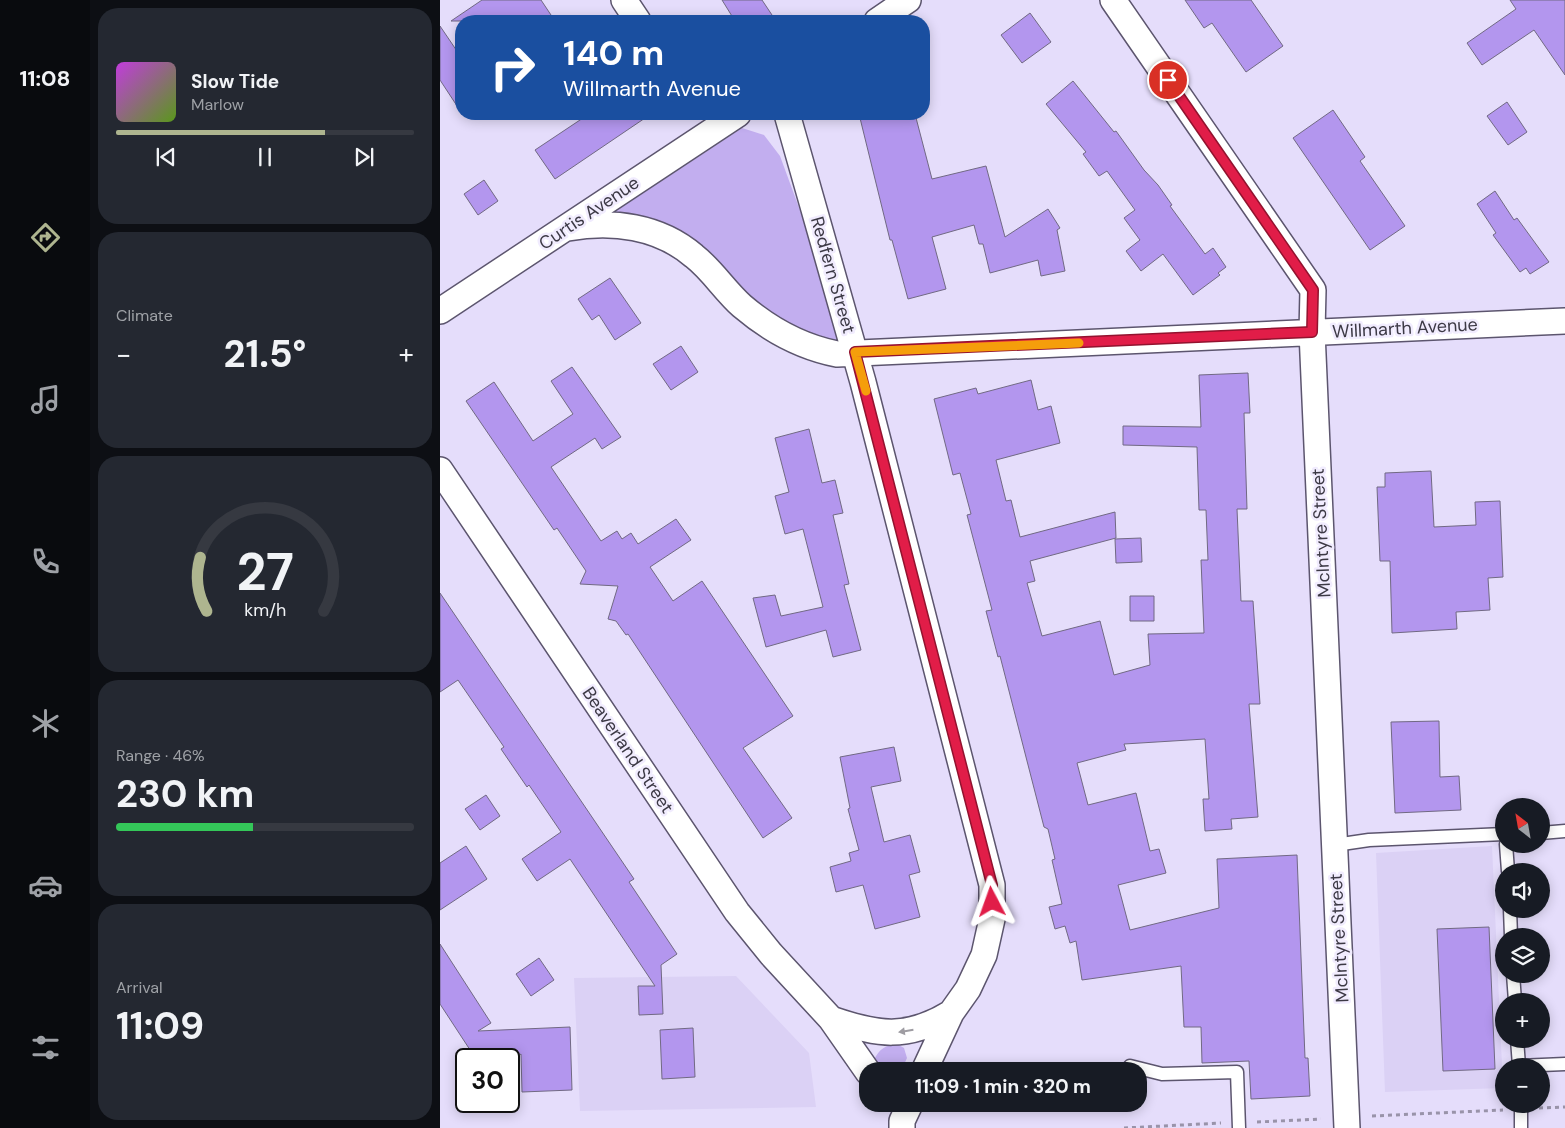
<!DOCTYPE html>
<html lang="en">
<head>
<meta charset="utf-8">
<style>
	:root { --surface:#171b24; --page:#242831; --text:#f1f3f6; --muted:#9ea1a6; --line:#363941; --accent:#aeb58f }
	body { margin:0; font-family:"DM Sans",sans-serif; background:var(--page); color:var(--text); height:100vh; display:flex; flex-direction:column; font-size:19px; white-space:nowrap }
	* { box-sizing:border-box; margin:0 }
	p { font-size:16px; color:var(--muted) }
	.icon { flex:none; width:28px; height:28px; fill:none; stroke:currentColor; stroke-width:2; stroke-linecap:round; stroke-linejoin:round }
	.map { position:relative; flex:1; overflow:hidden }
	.side { display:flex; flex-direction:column; gap:8px; padding:8px; background:#0d0f14; width:350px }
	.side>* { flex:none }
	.hud { position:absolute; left:15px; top:15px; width:475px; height:105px; border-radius:20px; box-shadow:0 2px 12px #0003; background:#1a4fa0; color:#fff; overflow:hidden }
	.needle { width:32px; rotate:329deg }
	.fabs { position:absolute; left:1055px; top:798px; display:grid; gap:10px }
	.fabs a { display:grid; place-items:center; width:55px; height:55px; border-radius:50%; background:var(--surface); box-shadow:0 2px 12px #0003; font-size:25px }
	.speed { position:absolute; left:15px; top:1048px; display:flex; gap:10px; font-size:25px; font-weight:700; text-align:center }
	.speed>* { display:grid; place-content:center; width:65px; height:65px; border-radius:50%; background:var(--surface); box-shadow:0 2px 12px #0003; line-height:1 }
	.speed .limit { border:2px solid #111; border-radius:8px; background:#fff; color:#111 }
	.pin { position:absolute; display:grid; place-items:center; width:42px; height:42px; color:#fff; margin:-21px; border:2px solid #fff; border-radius:50%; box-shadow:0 1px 5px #0007 }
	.me { position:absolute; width:55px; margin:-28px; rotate:356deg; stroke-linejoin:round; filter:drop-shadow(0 0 4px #0008) }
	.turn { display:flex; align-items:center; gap:18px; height:105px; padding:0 25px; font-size:22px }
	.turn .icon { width:65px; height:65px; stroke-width:2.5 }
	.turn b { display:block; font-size:35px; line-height:42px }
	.big { font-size:38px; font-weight:700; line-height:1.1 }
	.side .card { flex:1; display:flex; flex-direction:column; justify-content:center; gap:8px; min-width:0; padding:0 18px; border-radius:20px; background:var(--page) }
	.side .dial { align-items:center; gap:0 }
	.dial svg { height:130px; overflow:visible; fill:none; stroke:var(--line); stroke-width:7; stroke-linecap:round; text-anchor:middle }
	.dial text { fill:var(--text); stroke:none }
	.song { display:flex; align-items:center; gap:15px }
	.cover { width:60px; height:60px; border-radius:8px; background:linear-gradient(135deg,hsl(290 70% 55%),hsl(90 70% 35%)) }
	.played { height:5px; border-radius:2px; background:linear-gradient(90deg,var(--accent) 70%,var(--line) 70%) }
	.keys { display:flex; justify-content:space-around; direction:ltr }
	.heat { display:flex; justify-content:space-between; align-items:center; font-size:28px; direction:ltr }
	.charge { height:8px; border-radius:4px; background:linear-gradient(90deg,#34c759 46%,var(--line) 0) }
	.trip { position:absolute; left:419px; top:1062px; width:288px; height:50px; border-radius:20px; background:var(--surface); box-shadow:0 2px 12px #0003; font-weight:700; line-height:50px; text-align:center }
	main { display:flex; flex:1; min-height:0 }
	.menu { display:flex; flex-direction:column; width:90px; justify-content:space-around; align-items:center; background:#090b0e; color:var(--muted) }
	.menu .icon { width:35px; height:35px }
	.menu .on { color:var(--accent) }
	.menu b { font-size:22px; color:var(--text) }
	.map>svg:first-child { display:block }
</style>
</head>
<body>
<main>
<nav class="menu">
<b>11:08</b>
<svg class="icon on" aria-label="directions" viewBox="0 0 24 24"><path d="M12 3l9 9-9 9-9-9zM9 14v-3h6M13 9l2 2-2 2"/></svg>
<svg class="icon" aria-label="music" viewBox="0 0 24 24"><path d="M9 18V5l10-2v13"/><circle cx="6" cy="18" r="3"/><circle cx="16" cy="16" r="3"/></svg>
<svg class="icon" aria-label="phone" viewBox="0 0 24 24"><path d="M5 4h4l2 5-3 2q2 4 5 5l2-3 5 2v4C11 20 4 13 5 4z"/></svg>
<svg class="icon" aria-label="climate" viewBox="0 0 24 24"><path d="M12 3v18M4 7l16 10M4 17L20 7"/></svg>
<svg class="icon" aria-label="car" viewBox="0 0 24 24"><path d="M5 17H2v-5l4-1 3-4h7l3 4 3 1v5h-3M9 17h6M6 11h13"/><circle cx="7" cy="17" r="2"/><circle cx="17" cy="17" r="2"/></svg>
<svg class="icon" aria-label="filters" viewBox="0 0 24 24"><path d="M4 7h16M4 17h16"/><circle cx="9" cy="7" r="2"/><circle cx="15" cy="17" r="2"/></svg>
</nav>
<section class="side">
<div class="card">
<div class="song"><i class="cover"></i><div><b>Slow Tide</b><p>Marlow</p></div></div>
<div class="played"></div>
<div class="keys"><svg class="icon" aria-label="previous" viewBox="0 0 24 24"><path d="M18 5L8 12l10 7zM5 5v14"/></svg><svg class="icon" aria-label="pause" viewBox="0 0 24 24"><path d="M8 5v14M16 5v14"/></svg><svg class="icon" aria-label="next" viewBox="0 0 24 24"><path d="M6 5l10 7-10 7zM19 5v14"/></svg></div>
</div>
<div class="card"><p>Climate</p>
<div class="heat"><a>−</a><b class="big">21.5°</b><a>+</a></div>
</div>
<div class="card dial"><svg viewBox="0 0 100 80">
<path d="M14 69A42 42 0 1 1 86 69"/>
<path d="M14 69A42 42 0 0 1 10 36" stroke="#aeb58f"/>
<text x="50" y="56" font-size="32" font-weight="700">27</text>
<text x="50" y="72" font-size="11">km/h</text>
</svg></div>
<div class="card"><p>Range · 46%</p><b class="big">230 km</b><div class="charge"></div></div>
<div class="card"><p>Arrival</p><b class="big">11:09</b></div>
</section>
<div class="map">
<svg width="1125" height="1128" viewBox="0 0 1125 1128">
	<rect width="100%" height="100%" fill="#e5ddfb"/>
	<path fill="#dbd1f5" d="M1052 846 1063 1088 945 1092 936 853Z
		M296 976 369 1053 376 1107 140 1111 134 978Z"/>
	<path fill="#c2aeef" d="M302 128 324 135 340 156 411 349 358 338 258 253 175 222 176 211Z
		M457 1044 464 1048 467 1058 461 1071H438L434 1060C439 1049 446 1045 457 1044Z"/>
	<path fill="#b396ee" stroke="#716983" d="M42 0H101L115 21H11Z
		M282 0H322L336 21H295Z
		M745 0H811L843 46 806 72 772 23 764 28Z
		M1070 0H1125V75L1094 30 1042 65 1027 43 1076 9Z
		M590 13 611 42 582 63 561 35Z
		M0 26 21 57V112L0 80Z
		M633 81 674 132 676 131 704 170 718 185 732 205 730 206 765 254 773 248 786 267 778 273 780 275 753 295 723 254 701 271 686 251 700 240 684 218 695 210 667 171 659 176 643 154 646 152 606 104Z
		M1067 102 1087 132 1068 145 1047 116Z
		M893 110 925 157 920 161 965 226 930 250 853 138Z
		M149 114H211L115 179 95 150Z
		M419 114H475L492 179 546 166 565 237 608 209 620 228 617 230 625 271 601 276 598 260 550 273 543 244H539L534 225 492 237 506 289 468 299 452 240H450Z
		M44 180 58 201 38 215 24 194Z
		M1055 191 1074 220 1077 218 1109 262 1090 274 1086 268 1080 272 1053 235 1056 233 1037 204Z
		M170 278 201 323 175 340 159 315 152 320 138 299Z
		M241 346 258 372 231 390 213 364Z
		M132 367 181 437 162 449 155 438 111 467 161 541 177 531 182 539 191 533 198 544 236 519 251 540 210 567 233 601 262 581 353 716 303 748 352 818 323 838 188 634 186 635 176 621 168 619 178 586 140 584 146 571 117 528 114 530 26 401 54 382 93 441 133 414 111 381Z
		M808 373 810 413H804L807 509H797L801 601H813L820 704H809L818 817 791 819 792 829 765 831 763 799H769L765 739 684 744 686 750 637 763 648 805 696 793 710 851 719 849 726 873 678 885 690 930 779 908 777 859 857 855 865 1058H868L870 1096 811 1099 809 1061 762 1063 761 1027H744L741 966 642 980 636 941 630 943 625 926 615 929 609 907 622 904 612 860 615 859 608 829 604 827 560 656 558 657 546 611 552 610 527 515 531 514 520 473 513 475 494 399 536 388 538 394 591 380 598 410 611 406 620 443 556 460 566 501 571 500 580 537 675 512 676 538 590 561 595 581 587 583 602 636 660 621 674 675 710 665 708 634 764 633 761 560H768L766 510H759L757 447 683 445V426L761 427 759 375Z
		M369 429 382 483 395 480 403 513 393 515 409 584 404 585 421 650 393 657 386 630 326 647 313 598 335 595 341 616 383 607 363 529 345 534 335 496 349 492 335 438Z
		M991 471 994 527 1036 525 1035 502 1060 501 1063 577 1048 578 1050 610 1016 612 1017 629 952 633 950 561H940L937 487H945V473Z
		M701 538 702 562 676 563 675 539Z
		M0 593 194 879 189 882 237 954 221 965 223 1014 199 1015 198 986H215L130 859 97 881 82 859 121 832 89 785 87 787 61 749 64 747 18 680 0 692Z
		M690 596H714V621H690Z
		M999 721 1000 777 1019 776 1021 810 955 813 951 722Z
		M454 747 461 781 431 787 444 842 470 835 480 872 469 875 480 917 435 929 423 885 396 892 390 867 411 861 409 853 419 850 408 809 410 808 400 757Z
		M46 795 60 816 40 830 25 809Z
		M26 846 47 879 0 910V863Z
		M1049 927 1055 1069 1003 1071 997 929Z
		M0 944 51 1023 38 1031 130 1027 132 1090 82 1092 81 1054 74 1059H36L0 1004Z
		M99 958 114 980 91 996 76 974Z
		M253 1028 255 1077 222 1079 220 1030Z"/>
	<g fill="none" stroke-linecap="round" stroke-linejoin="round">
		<g stroke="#5c556e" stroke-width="15">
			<path id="lane" d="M1101 833 1125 831
				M1066 844 1068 871
				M895 845 929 840 1064 834
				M1070 909 1071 936
				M1073 974 1075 1001
				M1077 1039 1079 1066
				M690 1066 722 1074 797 1072 799 1128
				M1079 1066 1125 1064
				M1081 1104V1128"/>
		</g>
		<g stroke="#5c556e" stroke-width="28">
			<path id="street" d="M184 0 198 21
				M673 0 873 290 872 332 907 1128
				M437 21 468 0
				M347 114 423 382 552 885V919L544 955 528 989 511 1013 484 1071
				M128 228C172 220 219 226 254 256 272 270 285 291 302 306 329 329 362 347 397 354L1125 321
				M0 311 298 114
				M0 470 297 912 331 954 391 1019 428 1072
				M391 1019C437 1035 467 1040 511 1013
				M462 1128V1121L470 1104"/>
		</g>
		<path stroke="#9993a9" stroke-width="3" stroke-dasharray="4 4" stroke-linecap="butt" d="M1099 1108 1125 1107
			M932 1116 1063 1110
			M817 1122 881 1119
			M684 1128 781 1123"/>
		<use href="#lane" stroke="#fff" stroke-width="12"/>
		<use href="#street" stroke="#fff" stroke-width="25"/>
	</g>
	<defs><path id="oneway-solid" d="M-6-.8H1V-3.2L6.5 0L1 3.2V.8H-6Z" transform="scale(1.25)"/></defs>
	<use fill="#9e9ca2" href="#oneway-solid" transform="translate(466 1031) rotate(171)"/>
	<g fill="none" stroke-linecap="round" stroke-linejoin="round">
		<g stroke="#92132f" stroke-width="12">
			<path id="route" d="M552 902V885L415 352 872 332 873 290 728 80"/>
		</g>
		<use href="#route" stroke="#e11d48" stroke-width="9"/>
		<path stroke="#f59e0b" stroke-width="9" d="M426 391 415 352 639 343"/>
	</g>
	<g text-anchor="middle" stroke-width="5" stroke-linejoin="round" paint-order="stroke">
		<g font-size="18" fill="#3c3945" stroke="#f1ecfe">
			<text transform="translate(149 213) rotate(-34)" y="6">Curtis Avenue</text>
			<text transform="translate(393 275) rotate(74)" y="6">Redfern Street</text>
			<text transform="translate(965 328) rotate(-3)" y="6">Willmarth Avenue</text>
			<text transform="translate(881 533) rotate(-93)" y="6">McIntyre Street</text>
			<text transform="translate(188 750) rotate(56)" y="6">Beaverland Street</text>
			<text transform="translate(899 938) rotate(-93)" y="6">McIntyre Street</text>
		</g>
	</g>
</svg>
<div class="fabs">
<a><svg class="needle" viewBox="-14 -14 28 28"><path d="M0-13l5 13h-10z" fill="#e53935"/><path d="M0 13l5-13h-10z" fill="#9ea1a6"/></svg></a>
<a><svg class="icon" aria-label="sound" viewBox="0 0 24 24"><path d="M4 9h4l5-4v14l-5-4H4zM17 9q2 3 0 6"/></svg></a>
<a><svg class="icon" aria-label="layers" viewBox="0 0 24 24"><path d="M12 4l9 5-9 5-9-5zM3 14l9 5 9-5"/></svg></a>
<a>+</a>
<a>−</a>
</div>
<div class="speed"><div class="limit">30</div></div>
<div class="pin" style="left:728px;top:80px;background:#d93025"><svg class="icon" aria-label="arrive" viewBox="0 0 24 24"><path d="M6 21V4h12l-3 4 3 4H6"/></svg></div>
<svg class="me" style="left:552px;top:902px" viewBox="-20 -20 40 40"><path d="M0-17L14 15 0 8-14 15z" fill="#e11d48" stroke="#fff" stroke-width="4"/></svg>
<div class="trip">11:09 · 1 min · 320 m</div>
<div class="hud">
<div class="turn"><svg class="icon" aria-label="right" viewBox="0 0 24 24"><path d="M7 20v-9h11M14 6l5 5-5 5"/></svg><div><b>140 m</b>Willmarth Avenue</div></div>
</div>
</div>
</main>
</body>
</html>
